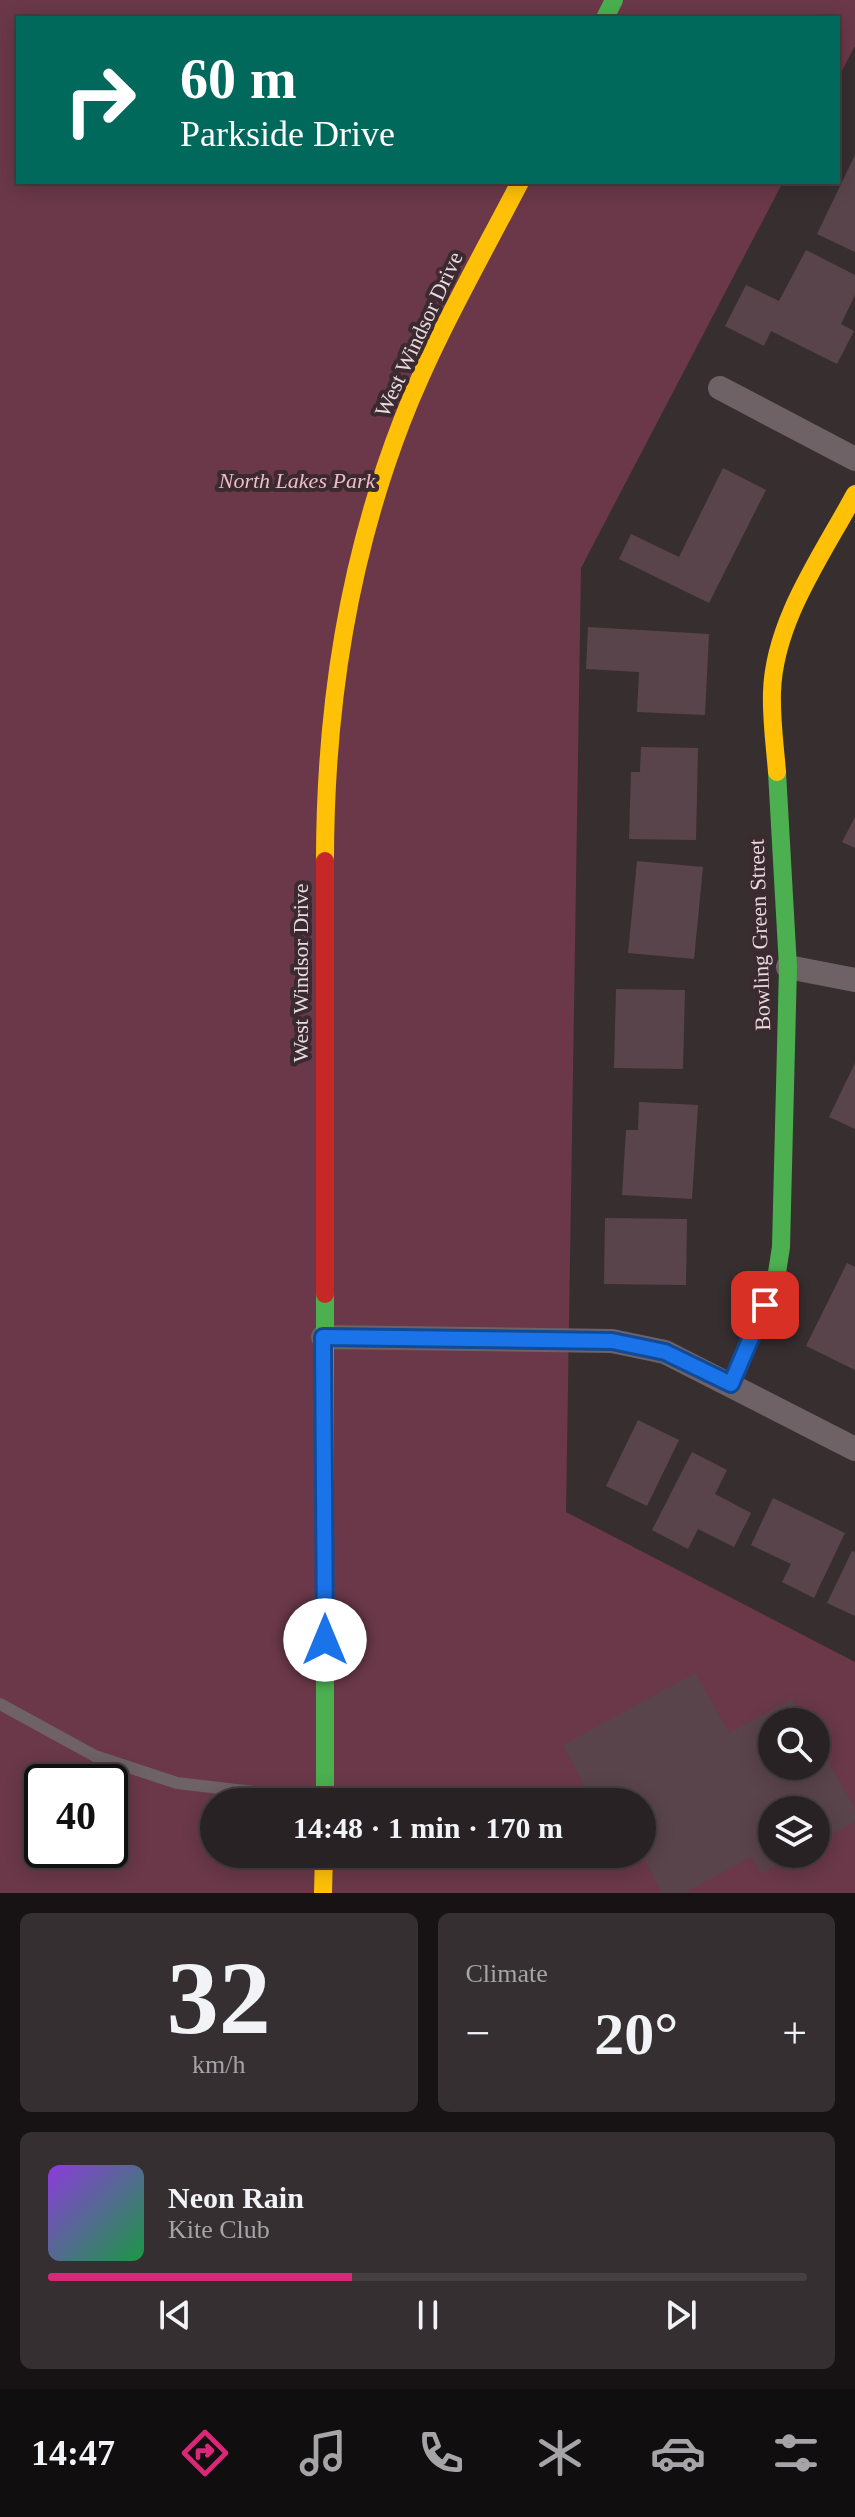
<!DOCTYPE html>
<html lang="en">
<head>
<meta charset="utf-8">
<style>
	:root { --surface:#292224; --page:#352f31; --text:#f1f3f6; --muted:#a5a4a6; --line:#453f41; --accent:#db2777 }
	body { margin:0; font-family:Georgia,serif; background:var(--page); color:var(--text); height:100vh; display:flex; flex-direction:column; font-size:30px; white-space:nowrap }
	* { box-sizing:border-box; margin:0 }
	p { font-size:26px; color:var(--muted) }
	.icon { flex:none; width:44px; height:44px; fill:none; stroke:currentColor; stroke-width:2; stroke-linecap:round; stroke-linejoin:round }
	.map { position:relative; height:1893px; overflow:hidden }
	.panel { display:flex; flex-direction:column; gap:20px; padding:20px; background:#171314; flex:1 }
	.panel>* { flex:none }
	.banner { position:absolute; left:16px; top:16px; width:824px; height:168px; border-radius:0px; box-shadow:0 4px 20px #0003,0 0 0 2px var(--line); background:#00695c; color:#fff; overflow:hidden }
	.tools { position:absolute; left:758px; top:1708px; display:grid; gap:16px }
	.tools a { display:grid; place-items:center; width:72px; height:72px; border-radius:50%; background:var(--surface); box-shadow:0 4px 20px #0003,0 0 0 2px var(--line); font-size:40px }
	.speed { position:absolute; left:24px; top:1764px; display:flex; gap:16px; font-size:40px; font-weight:700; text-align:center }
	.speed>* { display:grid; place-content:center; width:104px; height:104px; border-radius:50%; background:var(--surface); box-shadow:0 4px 20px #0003,0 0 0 2px var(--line); line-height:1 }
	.speed .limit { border:4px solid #111; border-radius:12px; background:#fff; color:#111 }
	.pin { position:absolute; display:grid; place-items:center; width:68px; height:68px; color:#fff; margin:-34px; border-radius:16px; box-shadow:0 4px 12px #0006 }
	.me { position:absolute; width:88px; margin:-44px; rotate:0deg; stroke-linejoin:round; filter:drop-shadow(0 0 6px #0008) }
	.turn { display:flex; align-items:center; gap:28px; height:168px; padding:0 32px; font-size:36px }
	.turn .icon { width:104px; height:104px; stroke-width:2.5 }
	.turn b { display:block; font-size:56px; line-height:68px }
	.big { font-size:60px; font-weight:700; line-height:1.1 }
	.panel .widget { flex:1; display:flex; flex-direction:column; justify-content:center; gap:12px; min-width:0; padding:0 28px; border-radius:12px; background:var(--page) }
	.panel .dial { align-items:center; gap:0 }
	.dial b { font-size:104px; line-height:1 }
	.song { display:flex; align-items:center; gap:24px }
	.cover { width:96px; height:96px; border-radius:12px; background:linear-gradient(135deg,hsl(270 70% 55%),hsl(140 70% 35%)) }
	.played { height:8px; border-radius:4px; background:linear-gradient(90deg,var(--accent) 40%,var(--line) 40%) }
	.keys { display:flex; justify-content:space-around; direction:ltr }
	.heat { display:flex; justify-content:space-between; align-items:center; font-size:44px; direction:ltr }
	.panel .tiles { flex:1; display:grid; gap:20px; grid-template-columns:1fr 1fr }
	.widget:last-child { grid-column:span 2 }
	.trip { position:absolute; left:200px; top:1788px; width:456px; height:80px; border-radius:40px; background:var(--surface); box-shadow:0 4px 20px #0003,0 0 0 2px var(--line); font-weight:700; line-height:80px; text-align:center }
	.tabs { display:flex; height:128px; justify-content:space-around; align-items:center; background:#100e0e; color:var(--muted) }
	.tabs .icon { width:56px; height:56px }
	.tabs .active { color:var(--accent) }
	.tabs b { font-size:36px; color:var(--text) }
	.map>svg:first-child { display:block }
</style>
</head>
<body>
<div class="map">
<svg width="855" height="1893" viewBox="0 0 855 1893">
	<rect width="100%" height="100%" fill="#372e30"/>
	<path fill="#6a3849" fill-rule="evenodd" d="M0 0H855V46L838 78V18H18V182H783L581 568 566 1512 855 1662V1893H0ZM772 1722H816V1766H772ZM42 1782H110V1850H42ZM214 1802H642V1854H214ZM772 1810H816V1854H772Z"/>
	<path fill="#5a444c" d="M855 155V252L817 234Z
		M806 250 855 275V295L841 324 854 331 837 364 771 331 764 346 725 326 746 285 779 301Z
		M723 468 766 490 709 603 619 559 631 534 679 557Z
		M588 627 709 634 705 715 637 712 639 672 586 669Z
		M641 747 698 748 696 840 629 839 631 772H640Z
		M855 817V848L842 842Z
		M637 861 703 867 694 959 628 953Z
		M616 989 685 990 683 1069 614 1068Z
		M855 1063V1129L829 1117Z
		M639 1102 698 1105 692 1199 622 1195 626 1130H638Z
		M605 1218 687 1219 686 1285 604 1284Z
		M847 1263 855 1267V1370L806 1346Z
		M638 1420 679 1440 647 1506 606 1486Z
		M692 1452 727 1470 715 1494 751 1513 734 1547 698 1529 688 1549 652 1530Z
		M773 1498 845 1533 814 1598 782 1582 791 1564 751 1545Z
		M852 1551 855 1552V1616L827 1603Z
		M695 1673 729 1733 792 1699 805 1722H772V1766H816V1741L855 1809V1822L816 1843V1810H772V1854H796L762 1873 751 1857 684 1893H662L642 1855V1802H593L563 1745Z"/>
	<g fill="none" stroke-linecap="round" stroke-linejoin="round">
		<path stroke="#6f6266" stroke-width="12" d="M0 1704 95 1756 177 1783 322 1800"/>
		<path stroke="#6f6266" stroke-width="24" d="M720 388 855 459
			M788 967 855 980
			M323 1337 612 1341 665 1352 855 1449"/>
		<path stroke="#4caf50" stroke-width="18" d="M605 18 614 0
			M325 1294V1802
			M731 1384 776 1279 781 1247 788 967 777 772"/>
		<path stroke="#ffc107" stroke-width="18" d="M777 772C775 746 771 719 772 692 774 621 823 554 855 494
			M325 861C325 710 347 563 402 421 434 339 479 261 520 182
			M323 1893 324 1854"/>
		<path stroke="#c62828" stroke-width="18" d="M325 861V1294"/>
	</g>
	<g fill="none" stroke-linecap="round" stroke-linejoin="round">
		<g stroke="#114b97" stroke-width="20">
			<path id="route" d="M325 1640 323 1337 612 1341 665 1352 731 1384 765 1305"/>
		</g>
		<use href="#route" stroke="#1a73e8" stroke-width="14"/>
	</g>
	<g text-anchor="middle" stroke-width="8" stroke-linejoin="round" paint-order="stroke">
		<g font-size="22" fill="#e6dade" stroke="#3b2a2f">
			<text transform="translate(418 334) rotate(-65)" y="8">West Windsor Drive</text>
			<text transform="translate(759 935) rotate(-92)" y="8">Bowling Green Street</text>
			<text transform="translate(300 973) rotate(-90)" y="8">West Windsor Drive</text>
		</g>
		<g font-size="22" font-style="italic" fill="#f0bbca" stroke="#3b2a2f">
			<text x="297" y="488">North Lakes Park</text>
		</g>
	</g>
</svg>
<div class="tools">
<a><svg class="icon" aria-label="search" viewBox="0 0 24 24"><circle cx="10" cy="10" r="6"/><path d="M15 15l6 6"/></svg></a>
<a><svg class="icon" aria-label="layers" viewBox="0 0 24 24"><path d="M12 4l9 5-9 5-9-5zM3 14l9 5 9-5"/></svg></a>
</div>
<div class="speed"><div class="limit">40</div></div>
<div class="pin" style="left:765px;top:1305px;background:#d93025"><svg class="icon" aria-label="arrive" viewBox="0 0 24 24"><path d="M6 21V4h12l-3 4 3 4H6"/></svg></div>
<svg class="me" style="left:325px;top:1640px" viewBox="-20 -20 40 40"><circle r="19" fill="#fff"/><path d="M0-13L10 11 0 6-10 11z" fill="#1a73e8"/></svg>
<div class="trip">14:48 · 1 min · 170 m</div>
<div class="banner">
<div class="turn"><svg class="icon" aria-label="right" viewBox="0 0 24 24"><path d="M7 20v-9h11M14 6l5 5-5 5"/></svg><div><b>60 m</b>Parkside Drive</div></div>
</div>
</div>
<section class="panel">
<div class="tiles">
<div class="widget dial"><b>32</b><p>km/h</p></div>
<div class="widget"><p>Climate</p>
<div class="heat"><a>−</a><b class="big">20°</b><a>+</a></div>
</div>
<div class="widget">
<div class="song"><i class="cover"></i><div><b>Neon Rain</b><p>Kite Club</p></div></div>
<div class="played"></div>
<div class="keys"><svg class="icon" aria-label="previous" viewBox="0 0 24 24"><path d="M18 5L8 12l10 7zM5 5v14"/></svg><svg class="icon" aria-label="pause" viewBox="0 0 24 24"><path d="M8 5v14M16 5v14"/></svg><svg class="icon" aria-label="next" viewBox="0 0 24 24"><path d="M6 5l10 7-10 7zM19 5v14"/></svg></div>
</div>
</div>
</section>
<nav class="tabs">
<b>14:47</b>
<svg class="icon active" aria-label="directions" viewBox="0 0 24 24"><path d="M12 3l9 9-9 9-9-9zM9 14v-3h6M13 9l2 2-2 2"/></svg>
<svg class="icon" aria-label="music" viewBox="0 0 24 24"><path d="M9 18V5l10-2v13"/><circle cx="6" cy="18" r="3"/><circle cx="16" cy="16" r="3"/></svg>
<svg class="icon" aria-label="phone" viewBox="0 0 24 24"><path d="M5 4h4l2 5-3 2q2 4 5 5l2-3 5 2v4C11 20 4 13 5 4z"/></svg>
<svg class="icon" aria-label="climate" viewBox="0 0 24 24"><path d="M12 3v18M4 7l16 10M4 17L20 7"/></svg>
<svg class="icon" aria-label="car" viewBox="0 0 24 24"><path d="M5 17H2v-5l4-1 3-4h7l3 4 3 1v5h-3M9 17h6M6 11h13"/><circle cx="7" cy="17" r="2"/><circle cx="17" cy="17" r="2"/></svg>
<svg class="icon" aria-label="filters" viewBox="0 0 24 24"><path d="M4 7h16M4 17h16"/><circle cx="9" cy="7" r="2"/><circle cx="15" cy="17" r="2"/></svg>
</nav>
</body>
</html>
